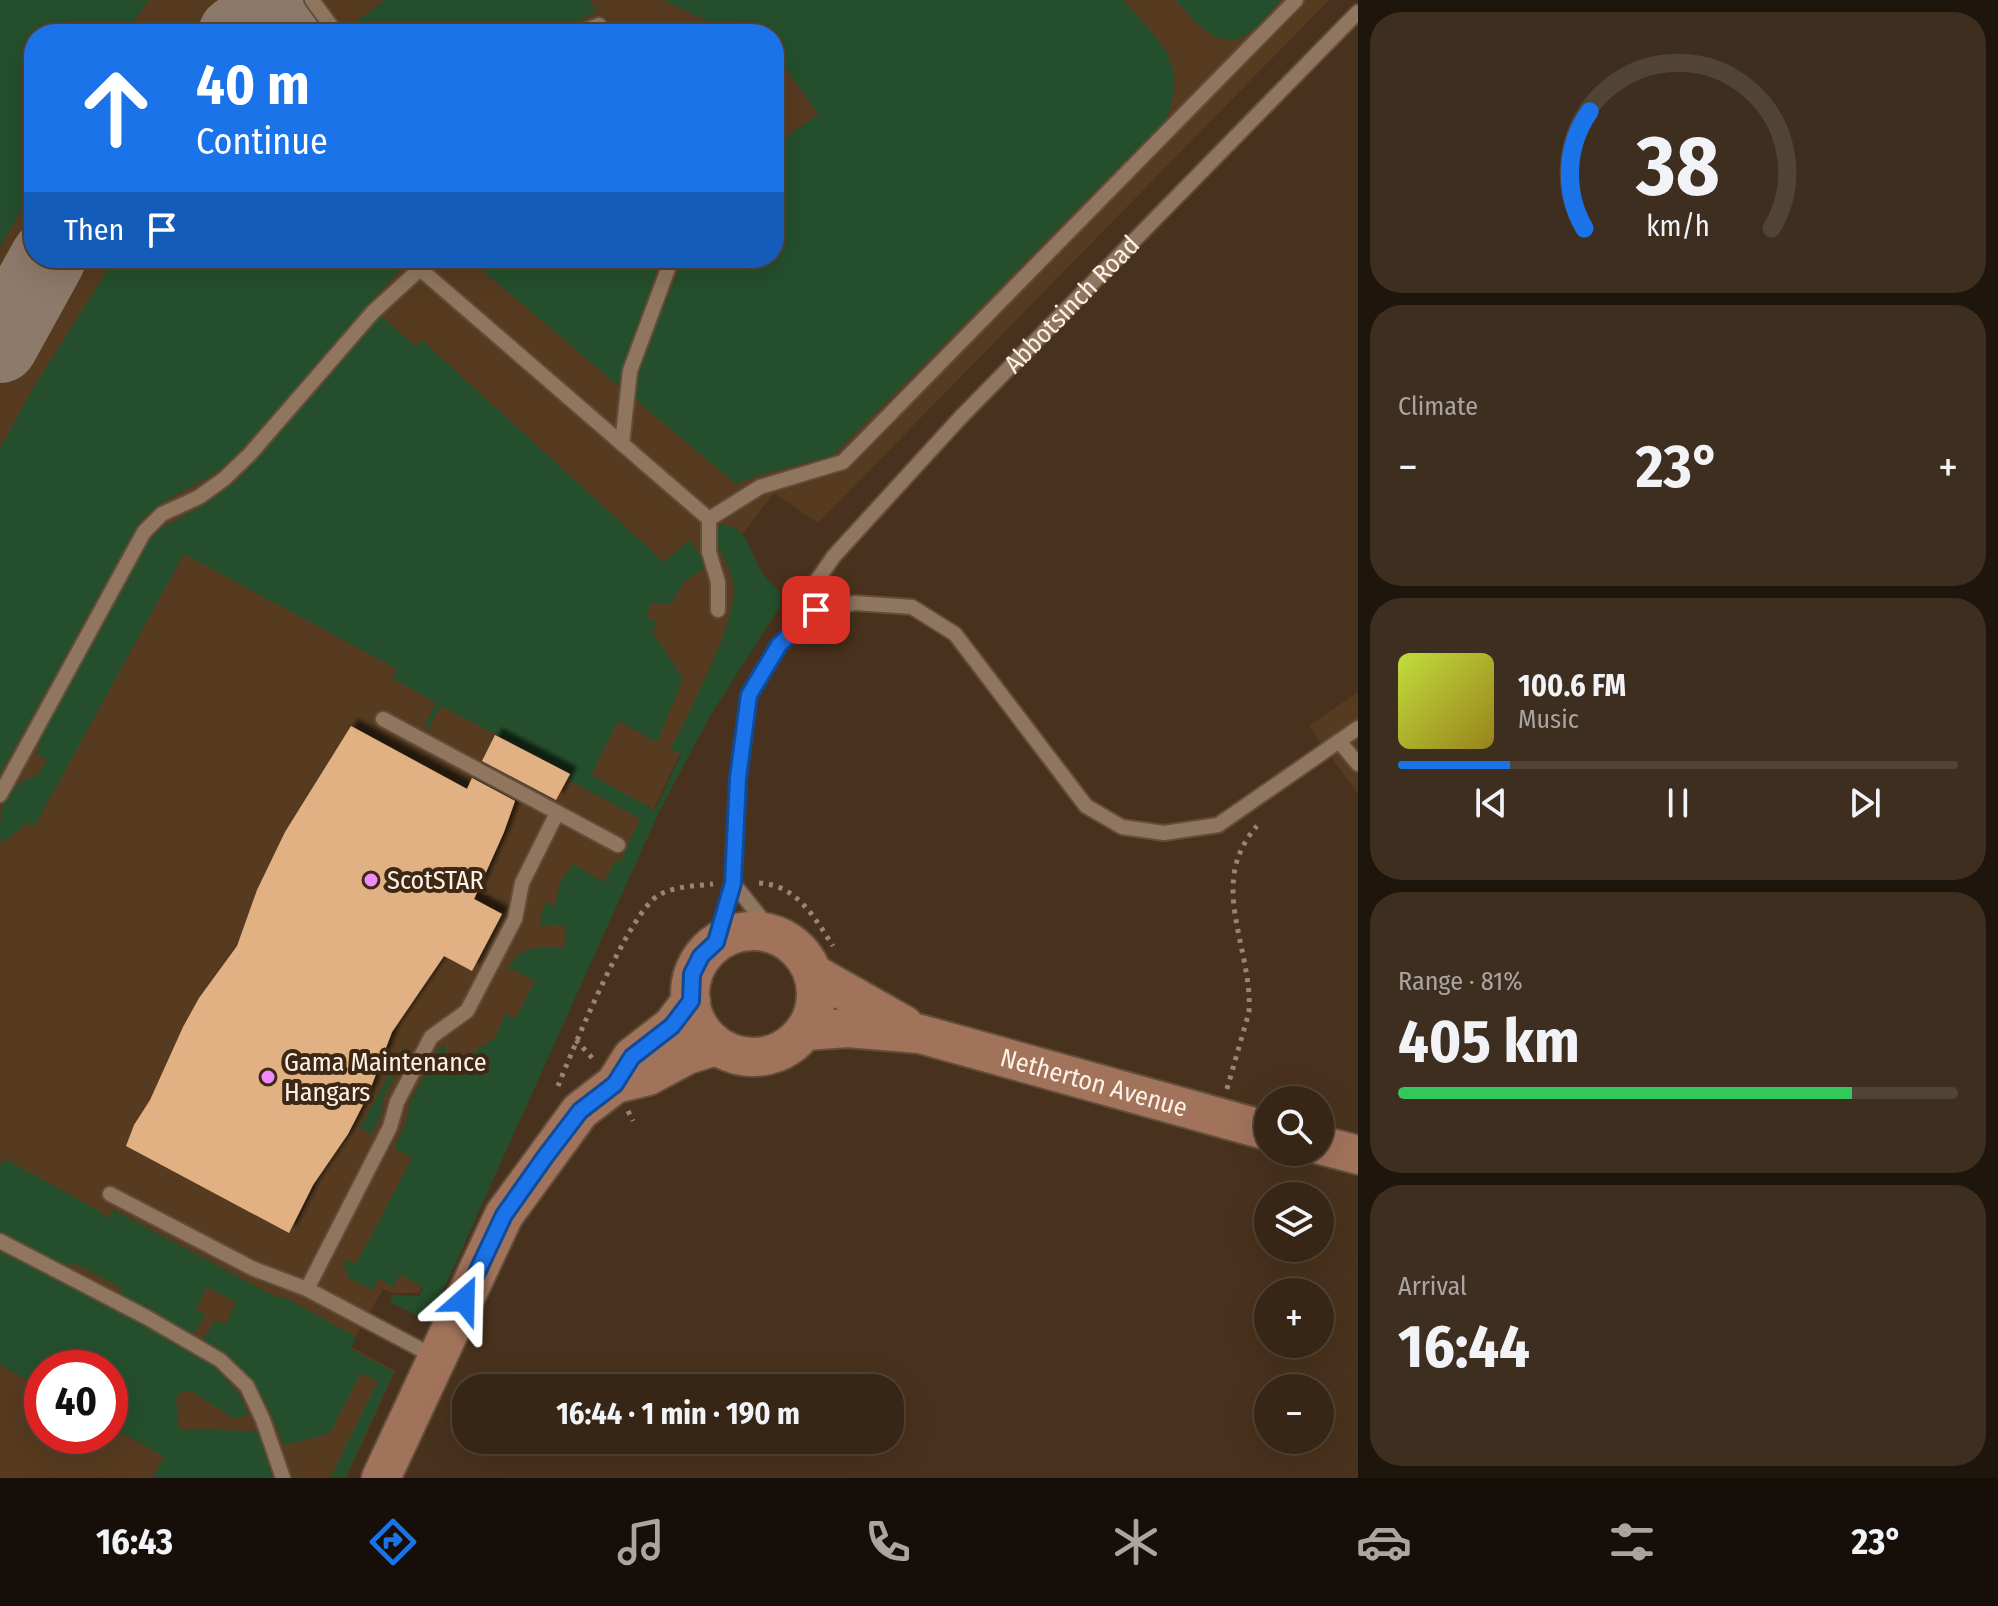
<!DOCTYPE html>
<html lang="en">
<head>
<meta charset="utf-8">
<style>
	:root { --surface:#372616; --page:#3e2e1f; --text:#f1f3f6; --muted:#aaa5a1; --line:#514335; --accent:#1a73e8 }
	body { margin:0; font-family:"Fira Sans Condensed",sans-serif; background:var(--page); color:var(--text); height:100vh; display:flex; flex-direction:column; font-size:30px; white-space:nowrap }
	* { box-sizing:border-box; margin:0 }
	p { font-size:26px; color:var(--muted) }
	.icon { flex:none; width:44px; height:44px; fill:none; stroke:currentColor; stroke-width:2; stroke-linecap:round; stroke-linejoin:round }
	.map { position:relative; flex:1; overflow:hidden }
	.drawer { display:flex; flex-direction:column; gap:12px; padding:12px; background:#1e150c; width:640px }
	.drawer>* { flex:none }
	.hud { position:absolute; left:24px; top:24px; width:760px; height:244px; border-radius:32px; box-shadow:0 8px 32px #0002,0 0 0 2px var(--line); background:#1a73e8; color:#fff; overflow:hidden }
	.controls { position:absolute; left:1254px; top:1086px; display:grid; gap:16px }
	.controls a { display:grid; place-items:center; width:80px; height:80px; border-radius:50%; background:var(--surface); box-shadow:0 8px 32px #0002,0 0 0 2px var(--line); font-size:40px }
	.speed { position:absolute; left:24px; top:1350px; display:flex; gap:16px; font-size:40px; font-weight:700; text-align:center }
	.speed>* { display:grid; place-content:center; width:104px; height:104px; border-radius:50%; background:var(--surface); box-shadow:0 8px 32px #0002,0 0 0 2px var(--line); line-height:1 }
	.speed .limit { border:12px solid #d22; background:#fff; color:#111 }
	.pin { position:absolute; display:grid; place-items:center; width:68px; height:68px; color:#fff; margin:-34px; border-radius:16px; box-shadow:0 4px 12px #0006 }
	.me { position:absolute; width:88px; margin:-44px; rotate:25deg; stroke-linejoin:round; filter:drop-shadow(0 0 6px #0008) }
	.turn { display:flex; align-items:center; gap:28px; height:168px; padding:0 40px; font-size:36px }
	.turn .icon { width:104px; height:104px; stroke-width:2.5 }
	.turn b { display:block; font-size:56px; line-height:68px }
	.then { display:flex; align-items:center; height:76px; padding:0 40px; background:#0003; gap:16px; font-size:30px }
	.big { font-size:60px; font-weight:700; line-height:1.1 }
	.drawer .widget { flex:1; display:flex; flex-direction:column; justify-content:center; gap:12px; min-width:0; padding:0 28px; border-radius:32px; background:var(--page) }
	.drawer .dial { align-items:center; gap:0 }
	.dial svg { height:208px; overflow:visible; fill:none; stroke:var(--line); stroke-width:7; stroke-linecap:round; text-anchor:middle }
	.dial text { fill:var(--text); stroke:none }
	.song { display:flex; align-items:center; gap:24px }
	.cover { width:96px; height:96px; border-radius:12px; background:linear-gradient(135deg,hsl(70 70% 55%),hsl(50 70% 35%)) }
	.played { height:8px; border-radius:4px; background:linear-gradient(90deg,var(--accent) 20%,var(--line) 20%) }
	.keys { display:flex; justify-content:space-around; direction:ltr }
	.heat { display:flex; justify-content:space-between; align-items:center; font-size:44px; direction:ltr }
	.charge { height:12px; border-radius:6px; background:linear-gradient(90deg,#34c759 81%,var(--line) 0) }
	.trip { position:absolute; left:452px; top:1374px; width:452px; height:80px; border-radius:32px; background:var(--surface); box-shadow:0 8px 32px #0002,0 0 0 2px var(--line); font-weight:700; line-height:80px; text-align:center }
	.menu { display:flex; height:128px; justify-content:space-around; align-items:center; background:#160f09; color:var(--muted) }
	.menu .icon { width:56px; height:56px }
	.menu .on { color:var(--accent) }
	.menu b { font-size:36px; color:var(--text) }
	main { display:flex; flex:1; min-height:0 }
	.map>svg:first-child { display:block }
</style>
</head>
<body>
<main>
<div class="map">
<svg width="1358" height="1478" viewBox="0 0 1358 1478">
	<defs>
		<filter id="shadow"><feDropShadow dx="7" dy="-7" stdDeviation="2" flood-color="#0009"/></filter>
	</defs>
	<rect width="100%" height="100%" fill="#49321d"/>
	<path fill="#573b20" fill-rule="evenodd" d="M0 0H1329L818 523 774 493 740 537 756 591 522 1091 515 1089 419 1293H393L383 1289 350 1346 395 1371 346 1478H0ZM34 34H774V258H34ZM42 1368H110V1436H42Z
		M1358 692V794L1309 726Z"/>
	<path fill="#254f2c" d="M0 0H149L126 34H34V186L0 248Z
		M385 0H589L597 11 556 34H358L351 25Z
		M664 0H1123C1159 41 1190 62 1166 120L832 456 759 475 736 484 634 398C639 350 668 305 682 258H774V146L818 114 774 52V34C731 34 702 19 664 0Z
		M1176 0H1281C1270 11 1258 29 1244 36 1217 51 1191 18 1176 0Z
		M115 258 409 259 233 459C202 487 168 492 140 522L0 774V448L35 385Z
		M468 258H661L623 368 621 388Z
		M380 315 415 346 422 340 664 562 689 540 699 553 705 568 684 582 671 603H650L647 617 658 622 652 631 683 679 657 742 618 721 591 775 655 810 681 754 671 749C689 711 735 627 734 587 733 566 713 548 716 529L721 524C751 527 750 556 763 574 768 581 775 587 781 593L779 608 710 716 659 812 438 1302 433 1311 421 1317 391 1303 392 1295 419 1296 423 1287 400 1274 393 1287 379 1278 373 1290 349 1278 344 1265 345 1259 356 1264 412 1158 394 1148 406 1123 409 1104 439 1048 443 1046 456 1063 494 1039 505 1014 515 1019 535 981 508 967C522 944 542 948 566 947L565 925 540 926 544 904 555 905 561 880 573 864 604 882 615 861 620 863 640 819 567 779 569 773 441 706 428 729 424 726 436 703 392 678 397 669 184 554 34 827 27 823 5 841 0 840C0 804 2 788 39 774L47 759 37 755 40 738 142 549 160 529 207 503 239 479Z
		M404 1046 408 1050 384 1097 380 1118 371 1134 360 1128Z
		M5 1159 101 1212 108 1218 114 1210 276 1297 287 1298 356 1337 351 1349 394 1372 345 1478H330L378 1381 361 1373 330 1433 284 1446C263 1392 255 1371 202 1340L216 1320 226 1325 236 1302 207 1287 196 1310 206 1315 192 1336 122 1295 118 1286 74 1263 67 1266 0 1233V1165Z
		M0 1250 141 1324 216 1367 241 1397 248 1415 233 1418 193 1392 182 1391 176 1399 179 1429 259 1431 268 1455 272 1478H153L164 1457 110 1426V1368H42V1388L0 1365Z"/>
	<g fill="none" stroke-linecap="round" stroke-linejoin="round">
		<path stroke="#8e7a6a" stroke-width="76" d="M236 34 285 0
			M0 345 48 258"/>
	</g>
	<path fill="#e1b083" filter="url(#shadow)" d="M351 726 467 789 472 778 515 801 504 832 474 899 502 914 472 971 444 956 392 1032 368 1095 348 1134 313 1185 289 1233 126 1146 134 1125 150 1100 183 1027 199 998 237 946 257 890 285 832Z
		M495 735 570 774 556 800 482 761Z"/>
	<g fill="none" stroke-linecap="round" stroke-linejoin="round">
		<g stroke="#614e3b" stroke-width="18">
			<g id="lane">
				<path d="M312 0 337 34"/>
				<path d="M576 34 599 25"/>
				<path d="M420 269 709 519V552L718 582V610"/>
				<path d="M622 444 630 371 672 258"/>
				<path d="M709 519 760 487 843 462 1296 0"/>
				<path id="s1" d="M816 610 811 589 834 556 960 418 1358 12"/>
				<path d="M383 719 618 845"/>
				<path d="M1339 741 1358 764"/>
				<path d="M0 795 144 532 162 514 199 497 224 479 250 454 373 312 420 269 423 258"/>
				<path d="M733 883 773 933"/>
				<path d="M716 942 733 883 738 778 749 695 779 645 816 610 855 603 912 607 955 634 1086 806 1122 827 1164 833 1218 825 1358 728"/>
				<path d="M110 1194 254 1269 307 1289 437 1358"/>
				<path d="M0 1241 146 1317 220 1360 247 1386 263 1420 283 1478"/>
				<path d="M307 1289 390 1127 397 1102 431 1037 467 1011 515 919 522 883 557 813"/>
			</g>
		</g>
		<g stroke="#614e3b" stroke-width="42">
			<g id="secondary">
				<circle cx="753" cy="994" r="63"/>
				<path d="M814 974 904 1025"/>
				<path id="s2" d="M805 1031 848 1028 920 1034 1268 1131"/>
				<path d="M615 1084 648 1076 687 1055 716 1046"/>
				<path d="M1320 1145 1358 1155"/>
				<path d="M381 1478 504 1215 580 1111 615 1084 632 1057 672 1026 691 1001"/>
			</g>
		</g>
		<path stroke="#978575" stroke-width="5" stroke-dasharray="4 6" stroke-linecap="butt" d="M759 883C797 885 814 917 833 946
			M576 1040 594 1060
			M558 1086C572 1051 630 910 659 895 675 886 696 886 713 884
			M1227 1089 1249 1012C1253 948 1206 883 1257 826
			M628 1111 633 1121"/>
		<use href="#lane" stroke="#91765f" stroke-width="14"/>
		<use href="#secondary" stroke="#a2735b" stroke-width="38"/>
	</g>
	<g fill="none" stroke-linecap="round" stroke-linejoin="round">
		<g stroke="#114b97" stroke-width="20">
			<path id="route" d="M464 1300 504 1215 545 1157 580 1111 615 1084 632 1057 672 1026 691 1001 692 974 701 956 716 942 733 883 738 778 749 695 779 645 816 610"/>
		</g>
		<use href="#route" stroke="#1a73e8" stroke-width="14"/>
	</g>
	<g fill="#ed8cfa" stroke="#3e2813" stroke-width="3">
		<circle cx="371" cy="880" r="8"/>
		<circle cx="268" cy="1077" r="8"/>
	</g>
	<g text-anchor="middle" stroke-width="8" stroke-linejoin="round" paint-order="stroke">
		<g font-size="26" fill="#fef1e7" stroke="#3e2813">
			<text dy="9" stroke="none"><textPath href="#s1" startOffset="408">Abbotsinch Road</textPath></text>
			<text dy="9" stroke="none"><textPath href="#s2" startOffset="296">Netherton Avenue</textPath></text>
		</g>
		<g font-size="26" fill="#fef1e7" stroke="#3e2813" text-anchor="start">
			<text x="387" y="889">ScotSTAR</text>
			<text x="284" y="1071">Gama Maintenance<tspan x="284" dy="30">Hangars</tspan></text>
		</g>
	</g>
</svg>
<div class="controls">
<a><svg class="icon" aria-label="search" viewBox="0 0 24 24"><circle cx="10" cy="10" r="6"/><path d="M15 15l6 6"/></svg></a>
<a><svg class="icon" aria-label="layers" viewBox="0 0 24 24"><path d="M12 4l9 5-9 5-9-5zM3 14l9 5 9-5"/></svg></a>
<a>+</a>
<a>−</a>
</div>
<div class="speed"><div class="limit">40</div></div>
<div class="pin" style="left:816px;top:610px;background:#d93025"><svg class="icon" aria-label="arrive" viewBox="0 0 24 24"><path d="M6 21V4h12l-3 4 3 4H6"/></svg></div>
<svg class="me" style="left:464px;top:1300px" viewBox="-20 -20 40 40"><path d="M0-17L14 15 0 8-14 15z" fill="#1a73e8" stroke="#fff" stroke-width="4"/></svg>
<div class="trip">16:44 · 1 min · 190 m</div>
<div class="hud">
<div class="turn"><svg class="icon" aria-label="ahead" viewBox="0 0 24 24"><path d="M12 20V5M6 11l6-6 6 6"/></svg><div><b>40 m</b>Continue</div></div>
<div class="then">Then<svg class="icon" aria-label="arrive" viewBox="0 0 24 24"><path d="M6 21V4h12l-3 4 3 4H6"/></svg></div>
</div>
</div>
<section class="drawer">
<div class="widget dial"><svg viewBox="0 0 100 80">
<path d="M14 69A42 42 0 1 1 86 69"/>
<path d="M14 69A42 42 0 0 1 16 24" stroke="#1a73e8"/>
<text x="50" y="56" font-size="32" font-weight="700">38</text>
<text x="50" y="72" font-size="11">km/h</text>
</svg></div>
<div class="widget"><p>Climate</p>
<div class="heat"><a>−</a><b class="big">23°</b><a>+</a></div>
</div>
<div class="widget">
<div class="song"><i class="cover"></i><div><b>100.6 FM</b><p>Music</p></div></div>
<div class="played"></div>
<div class="keys"><svg class="icon" aria-label="previous" viewBox="0 0 24 24"><path d="M18 5L8 12l10 7zM5 5v14"/></svg><svg class="icon" aria-label="pause" viewBox="0 0 24 24"><path d="M8 5v14M16 5v14"/></svg><svg class="icon" aria-label="next" viewBox="0 0 24 24"><path d="M6 5l10 7-10 7zM19 5v14"/></svg></div>
</div>
<div class="widget"><p>Range · 81%</p><b class="big">405 km</b><div class="charge"></div></div>
<div class="widget"><p>Arrival</p><b class="big">16:44</b></div>
</section>
</main>
<nav class="menu">
<b>16:43</b>
<svg class="icon on" aria-label="directions" viewBox="0 0 24 24"><path d="M12 3l9 9-9 9-9-9zM9 14v-3h6M13 9l2 2-2 2"/></svg>
<svg class="icon" aria-label="music" viewBox="0 0 24 24"><path d="M9 18V5l10-2v13"/><circle cx="6" cy="18" r="3"/><circle cx="16" cy="16" r="3"/></svg>
<svg class="icon" aria-label="phone" viewBox="0 0 24 24"><path d="M5 4h4l2 5-3 2q2 4 5 5l2-3 5 2v4C11 20 4 13 5 4z"/></svg>
<svg class="icon" aria-label="climate" viewBox="0 0 24 24"><path d="M12 3v18M4 7l16 10M4 17L20 7"/></svg>
<svg class="icon" aria-label="car" viewBox="0 0 24 24"><path d="M5 17H2v-5l4-1 3-4h7l3 4 3 1v5h-3M9 17h6M6 11h13"/><circle cx="7" cy="17" r="2"/><circle cx="17" cy="17" r="2"/></svg>
<svg class="icon" aria-label="filters" viewBox="0 0 24 24"><path d="M4 7h16M4 17h16"/><circle cx="9" cy="7" r="2"/><circle cx="15" cy="17" r="2"/></svg>
<b>23°</b>
</nav>
</body>
</html>
